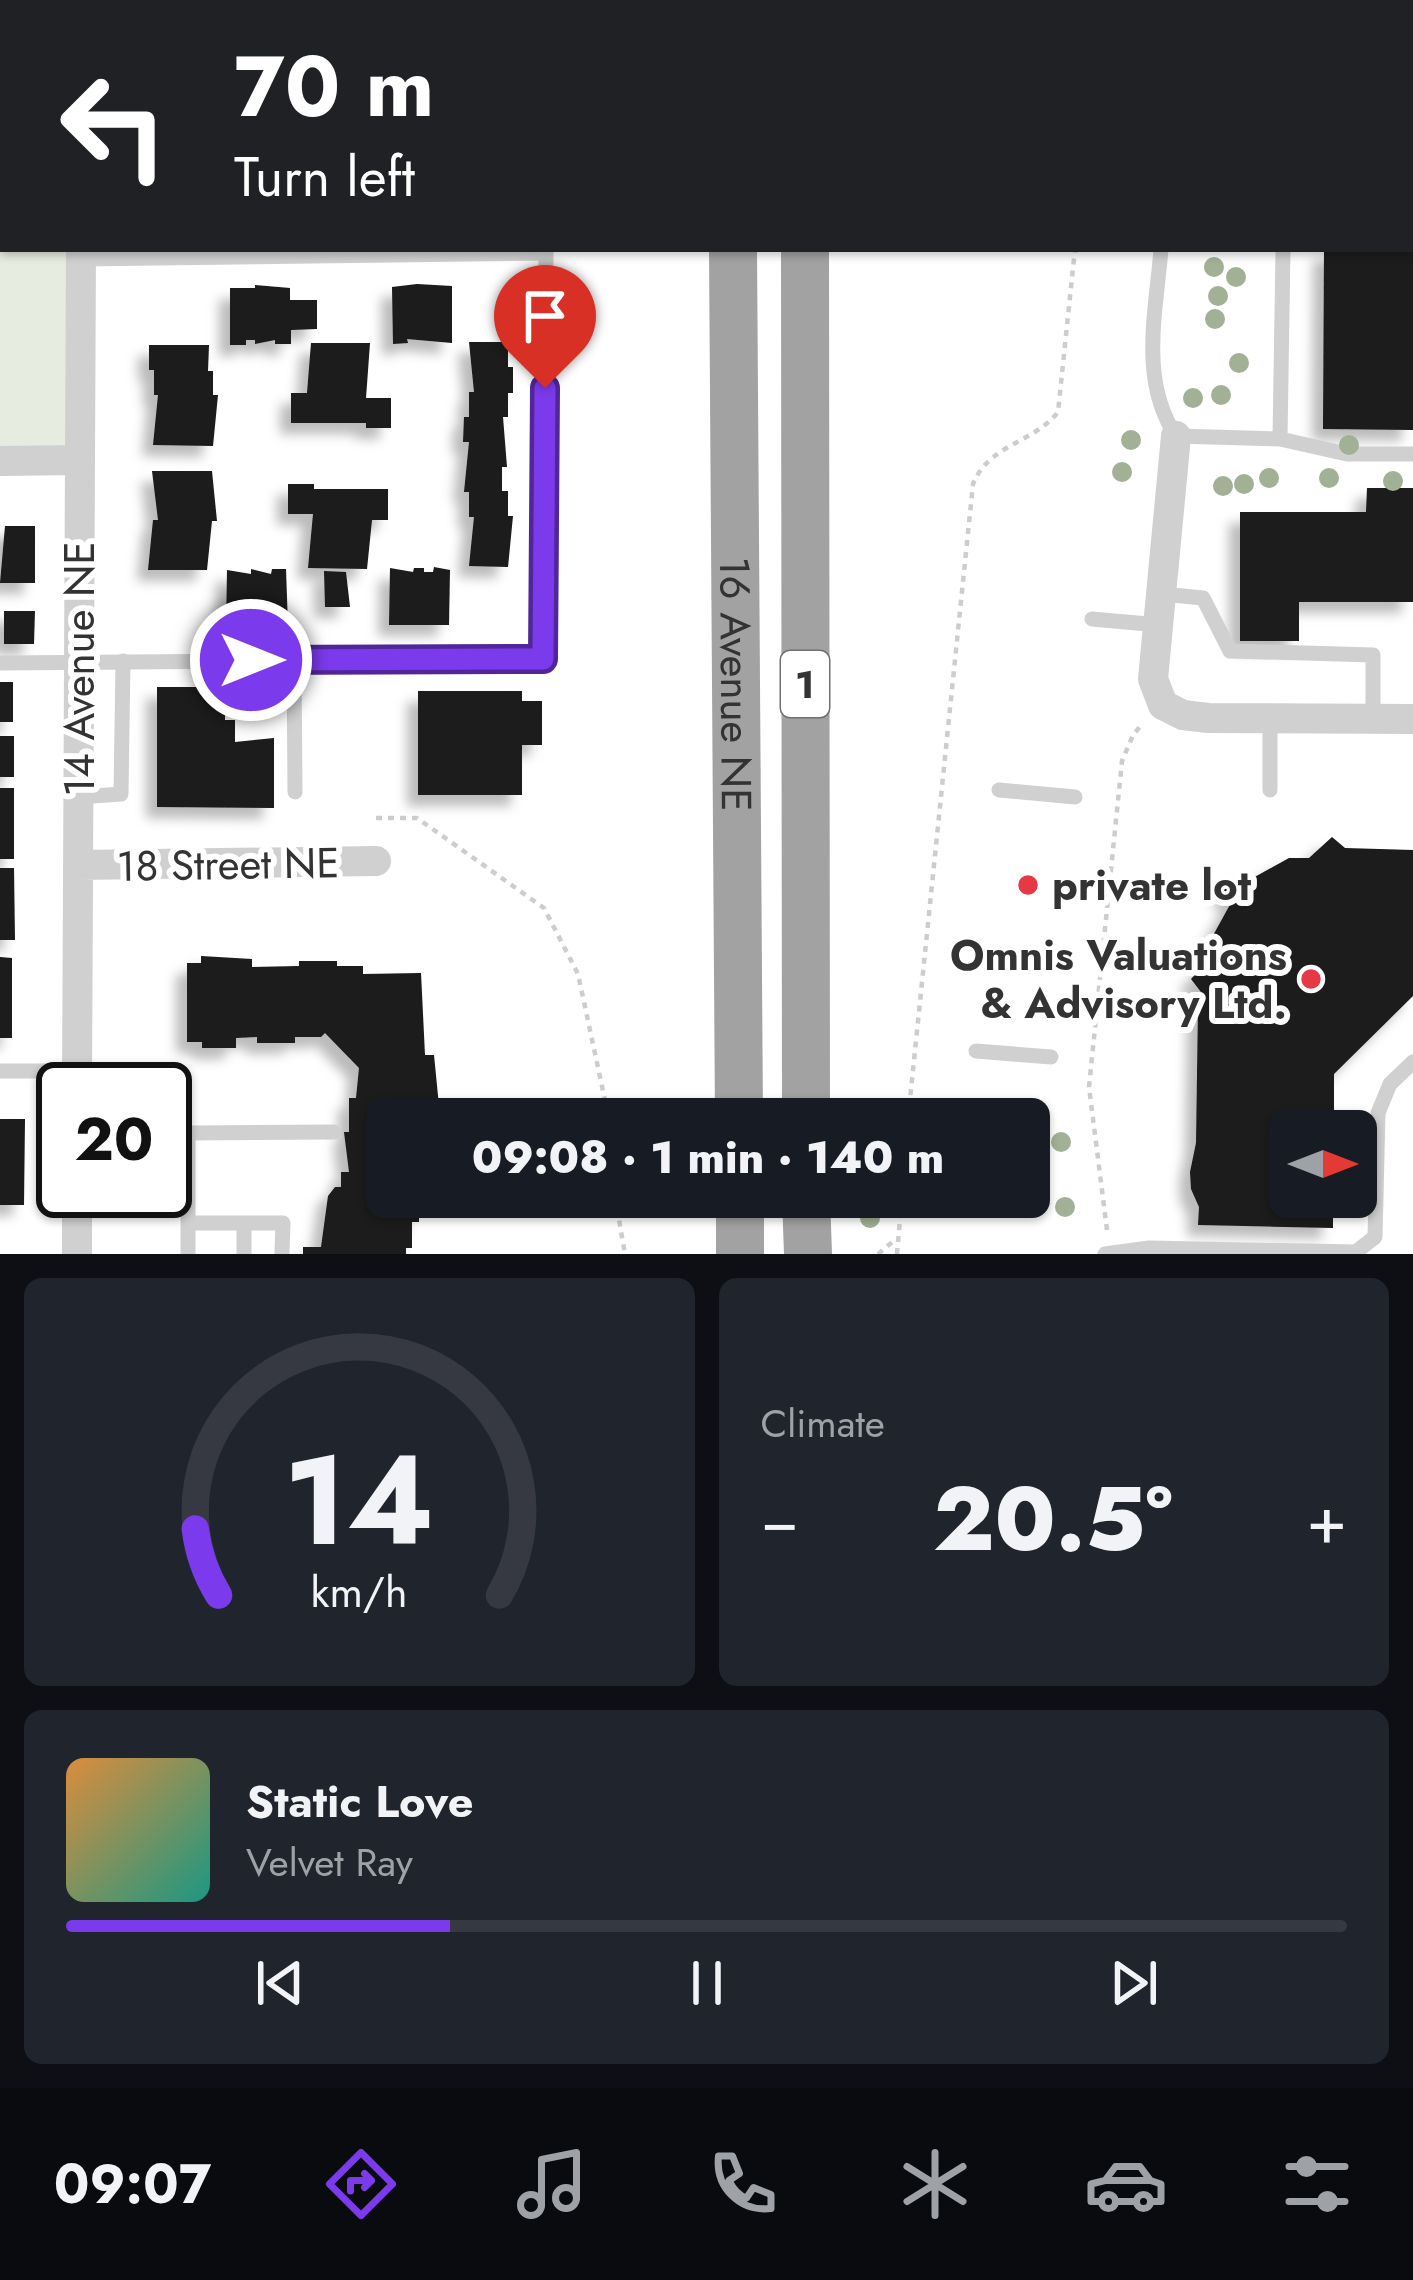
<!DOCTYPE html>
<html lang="en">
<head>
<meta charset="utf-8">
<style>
	:root { --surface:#171b24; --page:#20242c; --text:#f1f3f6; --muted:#9ea1a6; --line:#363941; --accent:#7c3aed }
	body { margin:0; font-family:Jost,sans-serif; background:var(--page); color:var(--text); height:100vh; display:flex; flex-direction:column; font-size:45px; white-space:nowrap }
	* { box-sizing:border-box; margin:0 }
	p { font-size:39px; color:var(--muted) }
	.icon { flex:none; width:66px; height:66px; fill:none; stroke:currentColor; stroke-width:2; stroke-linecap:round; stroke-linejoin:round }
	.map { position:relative; height:1254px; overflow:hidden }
	.sheet { display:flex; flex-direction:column; gap:24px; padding:24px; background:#0d0f14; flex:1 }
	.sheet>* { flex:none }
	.hud { position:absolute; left:0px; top:0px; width:1413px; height:252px; box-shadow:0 3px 9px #0004; background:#202124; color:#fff; overflow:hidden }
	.needle { width:78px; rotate:90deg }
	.buttons { position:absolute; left:1269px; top:1110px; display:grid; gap:24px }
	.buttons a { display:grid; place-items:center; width:108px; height:108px; border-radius:18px; background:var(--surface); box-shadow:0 3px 9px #0004; font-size:60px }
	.speed { position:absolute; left:36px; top:1062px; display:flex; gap:24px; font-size:60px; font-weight:700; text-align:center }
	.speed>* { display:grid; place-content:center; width:156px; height:156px; border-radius:50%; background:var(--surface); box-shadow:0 3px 9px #0004; line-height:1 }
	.speed .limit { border:6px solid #111; border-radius:18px; background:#fff; color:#111 }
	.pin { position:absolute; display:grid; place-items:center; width:102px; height:102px; color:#fff; margin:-123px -51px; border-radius:50% 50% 50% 0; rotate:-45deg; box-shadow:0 0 12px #0007 }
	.pin .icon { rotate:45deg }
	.me { position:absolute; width:132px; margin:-66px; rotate:90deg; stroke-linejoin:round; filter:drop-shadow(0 0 9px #0008) }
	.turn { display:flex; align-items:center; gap:42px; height:252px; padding:0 36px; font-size:54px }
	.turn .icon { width:156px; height:156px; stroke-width:2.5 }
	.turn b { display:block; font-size:84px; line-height:102px }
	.big { font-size:90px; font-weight:800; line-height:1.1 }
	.sheet .widget { flex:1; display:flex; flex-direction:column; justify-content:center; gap:18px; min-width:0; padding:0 42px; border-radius:18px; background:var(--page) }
	.sheet .dial { align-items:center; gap:0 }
	.dial svg { height:312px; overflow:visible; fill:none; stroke:var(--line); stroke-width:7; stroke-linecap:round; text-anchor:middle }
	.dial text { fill:var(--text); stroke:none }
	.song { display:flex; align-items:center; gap:36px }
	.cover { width:144px; height:144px; border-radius:18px; background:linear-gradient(135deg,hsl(30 70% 55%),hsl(170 70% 35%)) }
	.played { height:12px; border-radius:6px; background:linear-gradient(90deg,var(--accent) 30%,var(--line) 30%) }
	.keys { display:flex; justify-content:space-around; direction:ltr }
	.heat { display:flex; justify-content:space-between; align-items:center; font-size:66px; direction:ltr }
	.sheet .tiles { flex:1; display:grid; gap:24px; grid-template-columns:1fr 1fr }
	.widget:last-child { grid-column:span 2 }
	.trip { position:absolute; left:366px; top:1098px; width:684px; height:120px; border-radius:18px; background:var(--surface); box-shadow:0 3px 9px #0004; font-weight:800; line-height:120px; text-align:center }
	.dock { display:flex; height:192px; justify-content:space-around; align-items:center; background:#090b0e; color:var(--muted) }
	.dock .icon { width:84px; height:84px }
	.dock .on { color:var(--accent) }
	.dock b { font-size:54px; color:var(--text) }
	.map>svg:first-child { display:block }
</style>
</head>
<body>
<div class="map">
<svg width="1413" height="1254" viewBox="0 0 1413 1254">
	<defs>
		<filter id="shadow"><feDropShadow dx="-11" dy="11" stdDeviation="6" flood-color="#0004"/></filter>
	</defs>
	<rect width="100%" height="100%" fill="#fff"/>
	<path fill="#e6ecdf" d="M0 0H83L3 3V249H81L79 460 0 461Z"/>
	<path fill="#1a1a1a" filter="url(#shadow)" d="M1324 249H1413V430L1323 429Z
		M417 284 452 286V343L407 339 408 343 393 344 392 287Z
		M255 285 290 288V300H317V329L291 330V344H275V340L255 344V340H246V345H230V288H255Z
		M469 342H508V367H513V393H508V417H503L507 467H502V491H508V516H513L508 567 469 566 474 517H469V492H464L469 442H463L464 417H469V392H474Z
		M311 343H370L366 398H391V428H366V423H291V393H307Z
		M149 345H209L208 371H213V395H218L213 446 153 445 158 395H154V370H149Z
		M152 471H212L217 521H212L207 570H148L153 520H158Z
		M288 484H314V489H388V520H372L367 569 308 568 313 514H288Z
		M1367 488H1413V602H1299V641H1240V512H1366Z
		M5 526H35V583H0Z
		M434 567 450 570 449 625H389L390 568 413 572 414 568H424V572H433Z
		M251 569 271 574 272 569H286L288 626 226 627 227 570 251 574Z
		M324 571 346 572 350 607H325Z
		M4 611H35L34 644H4Z
		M0 682H13V722H0Z
		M157 687H225V720H235V742L274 738V808L157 807Z
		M418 691H522V701H542V745H522V795H418Z
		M0 736H14V777H0Z
		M0 788H14V859H0Z
		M1332 837 1345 848 1413 850V996L1334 1074V1131H1290V1197H1333V1228L1198 1225 1199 1207 1191 1189 1190 1172 1196 1143 1198 1006 1204 996 1191 979 1211 958 1205 950 1232 901 1222 892 1243 871 1251 879 1289 858H1309Z
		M0 868H14L15 940H0Z
		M201 956 252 959V967L299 966V961H337V966H363V974L421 973 425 1055H434L439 1106H434V1119H387V1197H419V1222H412V1248H406V1254H303V1247H321L328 1196 335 1187H341V1172H349L344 1132H349V1098H356L359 1068 325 1033 321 1037H295V1043H257V1037L236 1038V1048H202V1042H187V963H201Z
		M0 957 12 958V1038H0Z
		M0 1119H25L24 1205H0Z"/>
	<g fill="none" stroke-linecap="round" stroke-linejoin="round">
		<path stroke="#cdcdcd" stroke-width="4.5" stroke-dasharray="6 6" stroke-linecap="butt" d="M1097 3V0
			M376 818H417L544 908 578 974 609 1119
			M908 1119 973 484C989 444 1034 443 1058 412L1075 249
			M615 1197 625 1254
			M1107 1230 1089 1087 1122 761 1133 735 1143 723
			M878 1254 896 1239
			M897 1254 902 1197"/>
		<path stroke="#d0d0d0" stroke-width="15" d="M1184 3 1185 0
			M1161 249C1156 313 1139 380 1176 436L1280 439 1347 454H1413
			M1280 439 1283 249
			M1162 594 1203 598 1230 651 1373 655V719
			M1092 619 1159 625
			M294 660 295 792
			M0 663 543 659 546 253 81 259
			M999 790 1075 797
			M1270 790V719
			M79 797 121 794 123 661
			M976 1051 1051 1057
			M0 1071H77
			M188 1223H283L282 1252
			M244 1224V1254
			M188 1254V1133L334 1132
			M1105 1254 1149 1248 1356 1252 1375 1237 1378 1113 1390 1084 1413 1062"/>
		<path stroke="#d0d0d0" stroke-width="30" d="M83 3V0
			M1176 436 1153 679 1163 705 1183 715 1208 718 1413 719
			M0 461 79 460
			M79 865 376 861
			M77 1089 81 249
			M77 1191V1254"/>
		<g stroke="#a2a2a2" stroke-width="48">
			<path d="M729 0V3"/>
			<path d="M804 0V3"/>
			<path id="s1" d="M733 249 739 1119"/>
			<path d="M805 249 806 1119"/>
			<path d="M740 1197V1254"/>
			<path d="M806 1197 808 1254"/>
		</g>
	</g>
	<g fill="#a2b095">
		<circle cx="1214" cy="267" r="10"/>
		<circle cx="1236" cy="277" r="10"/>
		<circle cx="1218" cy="296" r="10"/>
		<circle cx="1215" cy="319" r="10"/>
		<circle cx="1239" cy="363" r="10"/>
		<circle cx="1221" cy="395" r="10"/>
		<circle cx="1193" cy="398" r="10"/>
		<circle cx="1131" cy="440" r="10"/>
		<circle cx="1349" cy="445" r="10"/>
		<circle cx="1122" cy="472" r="10"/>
		<circle cx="1269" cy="478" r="10"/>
		<circle cx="1329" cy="478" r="10"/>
		<circle cx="1393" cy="481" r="10"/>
		<circle cx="1244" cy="484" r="10"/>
		<circle cx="1223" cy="486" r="10"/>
		<circle cx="1089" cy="887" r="10"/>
		<circle cx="1065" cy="1005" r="10"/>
		<circle cx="1061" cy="1142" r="10"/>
		<circle cx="1065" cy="1207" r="10"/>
		<circle cx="870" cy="1218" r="10"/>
	</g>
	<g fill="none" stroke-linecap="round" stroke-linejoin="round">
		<g stroke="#51269a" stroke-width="30">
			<path id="route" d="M251 660 543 659 545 388"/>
		</g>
		<use href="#route" stroke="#7c3aed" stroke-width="21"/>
	</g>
	<g fill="#e63946" stroke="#fff" stroke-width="4.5">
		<circle cx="1028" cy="885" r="12"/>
		<circle cx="1311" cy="979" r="12"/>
	</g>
	<g text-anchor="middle" stroke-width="12" stroke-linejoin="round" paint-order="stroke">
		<rect fill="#fff" stroke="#707070" stroke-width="3" x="781" y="651" width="48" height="66" rx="9"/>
		<g font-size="39" font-weight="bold" fill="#333">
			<text x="805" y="698">1</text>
		</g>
		<g font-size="42" fill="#333" stroke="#fff">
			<text transform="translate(79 669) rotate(-90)" y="15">14 Avenue NE</text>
			<text dy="15" stroke="none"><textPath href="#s1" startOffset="435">16 Avenue NE</textPath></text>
			<text transform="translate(228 864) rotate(-1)" y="15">18 Street NE</text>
		</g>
		<g font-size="42" font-weight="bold" fill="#333" stroke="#fff" text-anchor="start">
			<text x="1052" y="900">private lot</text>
			<text x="1287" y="970" text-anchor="end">Omnis Valuations<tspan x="1287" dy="48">&amp; Advisory Ltd.</tspan></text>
		</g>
	</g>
</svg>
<div class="buttons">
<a><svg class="needle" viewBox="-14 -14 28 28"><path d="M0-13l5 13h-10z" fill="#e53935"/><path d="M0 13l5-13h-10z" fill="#9ea1a6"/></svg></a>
</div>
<div class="speed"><div class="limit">20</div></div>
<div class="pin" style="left:545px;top:388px;background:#d93025"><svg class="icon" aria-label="arrive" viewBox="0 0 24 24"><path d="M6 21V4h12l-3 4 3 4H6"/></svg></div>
<svg class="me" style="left:251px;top:660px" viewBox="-20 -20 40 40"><circle r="17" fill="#7c3aed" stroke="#fff" stroke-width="3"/><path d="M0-11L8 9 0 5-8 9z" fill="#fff"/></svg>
<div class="trip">09:08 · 1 min · 140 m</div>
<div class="hud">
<div class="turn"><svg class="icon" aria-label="left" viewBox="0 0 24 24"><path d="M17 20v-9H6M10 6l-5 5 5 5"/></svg><div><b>70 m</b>Turn left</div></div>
</div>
</div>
<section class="sheet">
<div class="tiles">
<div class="widget dial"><svg viewBox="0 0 100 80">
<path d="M14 69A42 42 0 1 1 86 69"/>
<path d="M14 69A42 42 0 0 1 8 52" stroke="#7c3aed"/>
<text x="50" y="56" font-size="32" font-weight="700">14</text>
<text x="50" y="72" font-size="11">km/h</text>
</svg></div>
<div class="widget"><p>Climate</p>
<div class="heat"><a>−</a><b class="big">20.5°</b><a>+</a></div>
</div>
<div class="widget">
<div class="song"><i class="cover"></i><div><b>Static Love</b><p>Velvet Ray</p></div></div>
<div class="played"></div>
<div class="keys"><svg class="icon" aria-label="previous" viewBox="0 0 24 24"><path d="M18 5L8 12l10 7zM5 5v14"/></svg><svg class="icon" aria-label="pause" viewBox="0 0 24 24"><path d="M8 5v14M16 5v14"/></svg><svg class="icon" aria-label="next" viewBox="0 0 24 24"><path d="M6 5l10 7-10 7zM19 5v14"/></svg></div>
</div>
</div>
</section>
<nav class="dock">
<b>09:07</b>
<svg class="icon on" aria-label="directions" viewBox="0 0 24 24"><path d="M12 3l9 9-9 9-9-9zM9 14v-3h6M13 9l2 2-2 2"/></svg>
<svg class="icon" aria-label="music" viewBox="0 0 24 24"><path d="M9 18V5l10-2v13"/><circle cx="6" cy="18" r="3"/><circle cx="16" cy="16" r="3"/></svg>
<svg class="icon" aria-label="phone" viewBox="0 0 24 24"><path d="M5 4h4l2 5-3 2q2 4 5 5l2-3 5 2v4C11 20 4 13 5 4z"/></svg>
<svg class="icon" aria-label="climate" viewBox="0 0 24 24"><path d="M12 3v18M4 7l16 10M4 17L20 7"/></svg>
<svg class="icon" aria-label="car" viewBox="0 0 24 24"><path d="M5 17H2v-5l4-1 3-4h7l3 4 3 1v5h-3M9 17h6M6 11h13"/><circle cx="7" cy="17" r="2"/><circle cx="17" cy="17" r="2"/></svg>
<svg class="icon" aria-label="filters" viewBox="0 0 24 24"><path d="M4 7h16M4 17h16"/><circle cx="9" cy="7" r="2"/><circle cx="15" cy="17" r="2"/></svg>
</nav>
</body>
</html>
